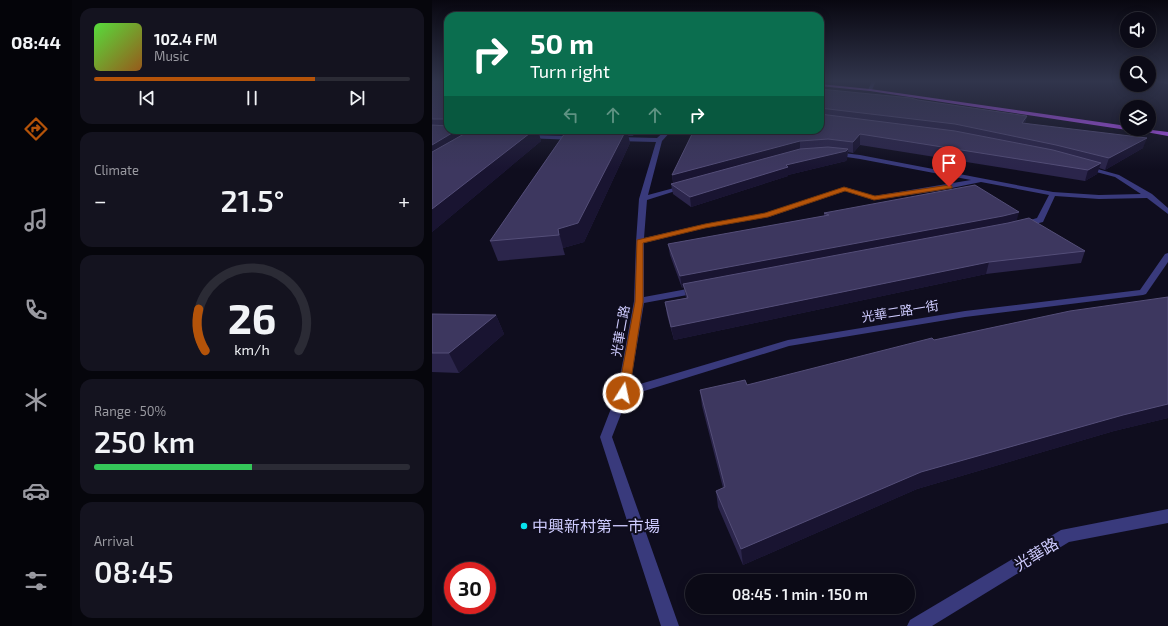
<!DOCTYPE html>
<html lang="en">
<head>
<meta charset="utf-8">
<style>
	:root { --surface:#0b0a16; --page:#14131f; --text:#f1f3f6; --muted:#9a9aa1; --line:#2b2b35; --accent:#b45309 }
	body { margin:0; font-family:"Exo 2","Noto Sans TC",sans-serif; background:var(--page); color:var(--text); height:100vh; display:flex; flex-direction:column; font-size:15px; white-space:nowrap }
	* { box-sizing:border-box; margin:0 }
	p { font-size:13px; color:var(--muted) }
	.icon { flex:none; width:22px; height:22px; fill:none; stroke:currentColor; stroke-width:2; stroke-linecap:round; stroke-linejoin:round }
	.map { position:relative; flex:1; overflow:hidden }
	.panel { display:flex; flex-direction:column; gap:8px; padding:8px; background:#06060c; width:360px }
	.panel>* { flex:none }
	.top-card { position:absolute; left:12px; top:12px; width:380px; height:122px; border-radius:12px; box-shadow:0 2px 10px #0003,0 0 0 1px var(--line); background:#0b6e4f; color:#fff; overflow:hidden }
	.controls { position:absolute; left:688px; top:12px; display:grid; gap:8px }
	.controls a { display:grid; place-items:center; width:36px; height:36px; border-radius:50%; background:var(--surface); box-shadow:0 2px 10px #0003,0 0 0 1px var(--line); font-size:20px }
	.speed { position:absolute; left:12px; top:562px; display:flex; gap:8px; font-size:20px; font-weight:700; text-align:center }
	.speed>* { display:grid; place-content:center; width:52px; height:52px; border-radius:50%; background:var(--surface); box-shadow:0 2px 10px #0003,0 0 0 1px var(--line); line-height:1 }
	.speed .limit { border:6px solid #d22; background:#fff; color:#111 }
	.pin { position:absolute; display:grid; place-items:center; width:34px; height:34px; color:#fff; margin:-41px -17px; border-radius:50% 50% 50% 0; rotate:-45deg; box-shadow:0 0 4px #0007 }
	.pin .icon { rotate:45deg }
	.me { position:absolute; width:44px; margin:-22px; rotate:10deg; stroke-linejoin:round; filter:drop-shadow(0 0 3px #0008) }
	.turn { display:flex; align-items:center; gap:14px; height:84px; padding:0 20px; font-size:18px }
	.turn .icon { width:52px; height:52px; stroke-width:2.5 }
	.turn b { display:block; font-size:28px; line-height:34px }
	.lanes { display:flex; align-items:center; height:38px; padding:0 20px; background:#0003; justify-content:center; gap:20px; direction:ltr }
	.lanes .off { opacity:.35 }
	.big { font-size:30px; font-weight:600; line-height:1.1 }
	.panel .widget { flex:1; display:flex; flex-direction:column; justify-content:center; gap:6px; min-width:0; padding:0 14px; border-radius:12px; background:var(--page) }
	.panel .dial { align-items:center; gap:0 }
	.dial svg { height:104px; overflow:visible; fill:none; stroke:var(--line); stroke-width:7; stroke-linecap:round; text-anchor:middle }
	.dial text { fill:var(--text); stroke:none }
	.song { display:flex; align-items:center; gap:12px }
	.cover { width:48px; height:48px; border-radius:6px; background:linear-gradient(135deg,hsl(110 70% 55%),hsl(30 70% 35%)) }
	.played { height:4px; border-radius:2px; background:linear-gradient(90deg,var(--accent) 70%,var(--line) 70%) }
	.keys { display:flex; justify-content:space-around; direction:ltr }
	.heat { display:flex; justify-content:space-between; align-items:center; font-size:22px; direction:ltr }
	.charge { height:6px; border-radius:3px; background:linear-gradient(90deg,#34c759 50%,var(--line) 0) }
	.trip { position:absolute; left:253px; top:574px; width:230px; height:40px; border-radius:20px; background:var(--surface); box-shadow:0 2px 10px #0003,0 0 0 1px var(--line); font-weight:600; line-height:40px; text-align:center }
	main { display:flex; flex:1; min-height:0 }
	.menu { display:flex; flex-direction:column; width:72px; justify-content:space-around; align-items:center; background:#040409; color:var(--muted) }
	.menu .icon { width:28px; height:28px }
	.menu .active { color:var(--accent) }
	.menu b { font-size:18px; color:var(--text) }
	.map>svg:first-child { display:block }
</style>
</head>
<body>
<main>
<nav class="menu">
<b>08:44</b>
<svg class="icon active" aria-label="directions" viewBox="0 0 24 24"><path d="M12 3l9 9-9 9-9-9zM9 14v-3h6M13 9l2 2-2 2"/></svg>
<svg class="icon" aria-label="music" viewBox="0 0 24 24"><path d="M9 18V5l10-2v13"/><circle cx="6" cy="18" r="3"/><circle cx="16" cy="16" r="3"/></svg>
<svg class="icon" aria-label="phone" viewBox="0 0 24 24"><path d="M5 4h4l2 5-3 2q2 4 5 5l2-3 5 2v4C11 20 4 13 5 4z"/></svg>
<svg class="icon" aria-label="climate" viewBox="0 0 24 24"><path d="M12 3v18M4 7l16 10M4 17L20 7"/></svg>
<svg class="icon" aria-label="car" viewBox="0 0 24 24"><path d="M5 17H2v-5l4-1 3-4h7l3 4 3 1v5h-3M9 17h6M6 11h13"/><circle cx="7" cy="17" r="2"/><circle cx="17" cy="17" r="2"/></svg>
<svg class="icon" aria-label="filters" viewBox="0 0 24 24"><path d="M4 7h16M4 17h16"/><circle cx="9" cy="7" r="2"/><circle cx="15" cy="17" r="2"/></svg>
</nav>
<section class="panel">
<div class="widget">
<div class="song"><i class="cover"></i><div><b>102.4 FM</b><p>Music</p></div></div>
<div class="played"></div>
<div class="keys"><svg class="icon" aria-label="previous" viewBox="0 0 24 24"><path d="M18 5L8 12l10 7zM5 5v14"/></svg><svg class="icon" aria-label="pause" viewBox="0 0 24 24"><path d="M8 5v14M16 5v14"/></svg><svg class="icon" aria-label="next" viewBox="0 0 24 24"><path d="M6 5l10 7-10 7zM19 5v14"/></svg></div>
</div>
<div class="widget"><p>Climate</p>
<div class="heat"><a>−</a><b class="big">21.5°</b><a>+</a></div>
</div>
<div class="widget dial"><svg viewBox="0 0 100 80">
<path d="M14 69A42 42 0 1 1 86 69"/>
<path d="M14 69A42 42 0 0 1 9 37" stroke="#b45309"/>
<text x="50" y="56" font-size="32" font-weight="700">26</text>
<text x="50" y="72" font-size="11">km/h</text>
</svg></div>
<div class="widget"><p>Range · 50%</p><b class="big">250 km</b><div class="charge"></div></div>
<div class="widget"><p>Arrival</p><b class="big">08:45</b></div>
</section>
<div class="map">
<svg width="736" height="626" viewBox="0 0 736 626">
	<rect width="100%" height="100%" fill="#0f0d1e"/>
	<g fill="none" stroke-linecap="round" stroke-linejoin="round">
		<path fill="#393a7c" fill-rule="evenodd" d="M440 81H444L440 90 438 91 436 90Z
			M720 81 736 82V84L722 82Z
			M234 130H240L230 141 216 195 253 185 256 187 215 200 212 238 273 224 333 213 413 187 442 196 539 180 428 159 401 155V153L403 152 428 155 621 192 667 195 709 194 683 177 653 169 652 168 655 166 687 175 720 194 736 208V214L715 198 667 199 623 196 611 222 591 227 587 225 588 223 605 218 617 195 549 182 505 191 442 200 413 191 337 217 273 228 212 243V297L266 287 271 290 266 293 212 303 198 387 356 340 533 311 708 290 733 254 736 253V262L714 294 711 295 533 317 357 346 196 396 180 437 247 626H229L168 437 185 393 202 301 204 242 207 199 224 142 185 141 182 139 185 137 225 138Z
			M95 135 143 136 146 138 143 140 93 138 92 137Z
			M736 509V523L637 542 500 626H475L478 620 629 530Z"/>
		<path fill="#b455fa" fill-rule="evenodd" d="M388 84 438 89 695 126V129H697L695 130 438 91 388 86Z
			M697 129H712L736 132V136Z"/>
	</g>
	<path fill="#2b254b" d="M0 81H16V130H122L117 134H107L109 141 0 232Z
		M388 89 486 100 595 116 593 123 711 148 673 170 667 168 665 174 653 181 428 145 421 153 416 152 415 159 414 161 356 175V176L259 207 241 194 239 184 241 183 240 175 388 130Z
		M135 130H204L201 136H196L198 143 152 242 131 248 133 255 66 261 58 241Z
		M392 213 585 221 653 251 649 263 554 274 242 340 235 315 233 302 254 298 252 288H250L238 255 236 244 392 216Z
		M736 297V418L682 431 485 489 311 565 286 507 284 491 291 488 270 406 268 390 315 385 502 340Z
		M0 314 64 315 72 334 27 373 0 372Z"/>
	<path fill="#191431" d="M595 116 592 126 590 123Z
		M25 130H33L37 139 0 162V145Z
		M102 130H106L109 141 0 232V209Z
		M116 130H122L117 134Z
		M194 130H195L198 143 152 242 131 248 133 255 126 229Z
		M200 130H204L201 136Z
		M428 134V145L421 153V142Z
		M715 138 711 148 673 170 677 158Z
		M368 141V152L242 186 240 175Z
		M416 149 415 159 414 161 356 175V176L259 207 258 197 354 165Z
		M669 163 665 174 653 181 656 170Z
		M587 212 584 223 251 284 252 288H250L248 276Z
		M557 262 554 274 242 340 239 327Z
		M64 315 72 334 27 373 17 353Z
		M736 404V418L682 431 485 489 311 565 309 549 489 472 691 415Z"/>
	<path fill="#3d375f" stroke="#544e78" d="M0 81H16V119H0Z
		M388 89 479 98 486 100 595 116 590 123 715 138 677 158 624 145 523 124 388 108Z
		M388 114 523 131 621 150 669 163 656 170 428 134 421 142 396 139 368 141 240 175 262 130H388Z
		M0 125 16 126V130H25L0 145Z
		M39 130H102L0 209V152Z
		M135 130H194L146 223 126 229 127 235 58 241Z
		M396 147 416 149 414 151 354 165 356 167 258 197 239 184 368 149Z
		M543 185 587 212 571 216 248 276 236 244 397 215 392 213Z
		M597 218 653 251 557 262 239 327 233 302 256 298 251 284 576 223Z
		M736 297V404L691 415 489 472 309 549 284 491 293 487 268 390 313 380 315 385 500 338 502 340 638 311Z
		M0 314 64 315 17 353H0Z"/>
	<linearGradient id="sky" x2="0" y2="1"><stop stop-color="#080710"/><stop offset="0.48" stop-color="#31354c"/><stop offset="1" stop-color="#31354c" stop-opacity="0"/></linearGradient>
	<rect width="736" height="169" fill="url(#sky)"/>
	<path fill="#b45309" stroke="#753606" d="M517 185 520 186V188L442 200 413 191 336 217 273 228 211 243V302L197 393 195 395H187L186 393 203 302 205 240 273 224 333 213 412 187 443 196Z"/>
	<circle fill="#07e4ee" stroke="#0f0d1e" stroke-width="1.5" cx="92" cy="526" r="4"/>
	<g text-anchor="middle" stroke-width="4" stroke-linejoin="round" paint-order="stroke">
		<g font-size="13" fill="#cecbfe" stroke="#0f0d1e">
			<text transform="translate(468 311) rotate(-9)" y="5">光華二路一街</text>
			<text transform="translate(188 331) rotate(-80)" y="5">光華二路</text>
		</g>
		<g font-size="16" fill="#cecbfe" stroke="#0f0d1e" text-anchor="start">
			<text x="100" y="532">中興新村第一市場</text>
		</g>
		<g font-size="16" fill="#cecbfe" stroke="#0f0d1e">
			<text transform="translate(604 554) rotate(-31)" y="6">光華路</text>
		</g>
	</g>
</svg>
<div class="controls">
<a><svg class="icon" aria-label="sound" viewBox="0 0 24 24"><path d="M4 9h4l5-4v14l-5-4H4zM17 9q2 3 0 6"/></svg></a>
<a><svg class="icon" aria-label="search" viewBox="0 0 24 24"><circle cx="10" cy="10" r="6"/><path d="M15 15l6 6"/></svg></a>
<a><svg class="icon" aria-label="layers" viewBox="0 0 24 24"><path d="M12 4l9 5-9 5-9-5zM3 14l9 5 9-5"/></svg></a>
</div>
<div class="speed"><div class="limit">30</div></div>
<div class="pin" style="left:517px;top:187px;background:#d93025"><svg class="icon" aria-label="arrive" viewBox="0 0 24 24"><path d="M6 21V4h12l-3 4 3 4H6"/></svg></div>
<svg class="me" style="left:191px;top:393px" viewBox="-20 -20 40 40"><circle r="17" fill="#b45309" stroke="#fff" stroke-width="3"/><path d="M0-11L8 9 0 5-8 9z" fill="#fff"/></svg>
<div class="trip">08:45 · 1 min · 150 m</div>
<div class="top-card">
<div class="turn"><svg class="icon" aria-label="right" viewBox="0 0 24 24"><path d="M7 20v-9h11M14 6l5 5-5 5"/></svg><div><b>50 m</b>Turn right</div></div>
<div class="lanes"><svg class="icon off" aria-label="left" viewBox="0 0 24 24"><path d="M17 20v-9H6M10 6l-5 5 5 5"/></svg><svg class="icon off" aria-label="ahead" viewBox="0 0 24 24"><path d="M12 20V5M6 11l6-6 6 6"/></svg><svg class="icon off" aria-label="ahead" viewBox="0 0 24 24"><path d="M12 20V5M6 11l6-6 6 6"/></svg><svg class="icon" aria-label="right" viewBox="0 0 24 24"><path d="M7 20v-9h11M14 6l5 5-5 5"/></svg></div>
</div>
</div>
</main>
</body>
</html>
